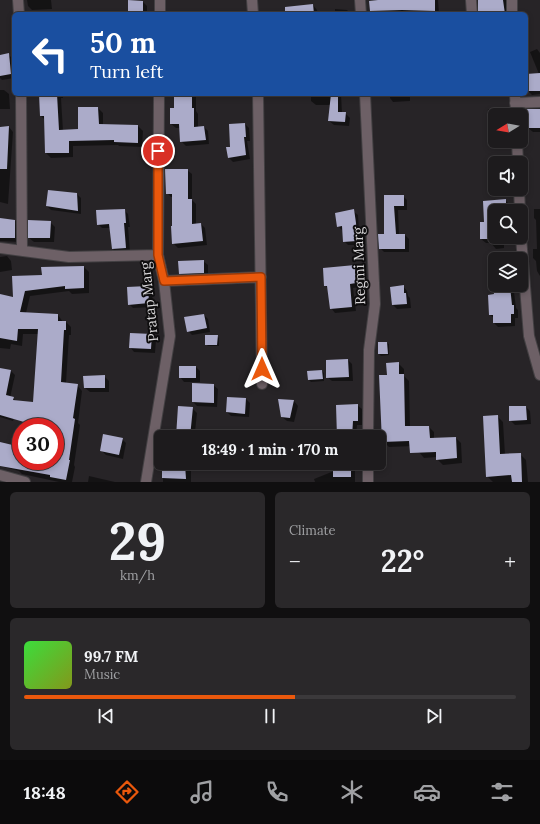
<!DOCTYPE html>
<html lang="en">
<head>
<meta charset="utf-8">
<style>
	:root { --surface:#1d1b1d; --page:#2a282a; --text:#f1f3f6; --muted:#a0a1a4; --line:#3b393b; --accent:#ea580c }
	body { margin:0; font-family:Lora,serif; background:var(--page); color:var(--text); height:100vh; display:flex; flex-direction:column; font-size:15px; white-space:nowrap }
	* { box-sizing:border-box; margin:0 }
	p { font-size:13px; color:var(--muted) }
	.icon { flex:none; width:22px; height:22px; fill:none; stroke:currentColor; stroke-width:2; stroke-linecap:round; stroke-linejoin:round }
	.map { position:relative; height:482px; overflow:hidden }
	.sheet { display:flex; flex-direction:column; gap:10px; padding:10px; background:#100f10; flex:1 }
	.sheet>* { flex:none }
	.guide { position:absolute; left:12px; top:12px; width:516px; height:84px; border-radius:6px; box-shadow:0 2px 6px #0003,0 0 0 1px var(--line); background:#1a4fa0; color:#fff; overflow:hidden }
	.needle { width:26px; rotate:259deg }
	.buttons { position:absolute; left:488px; top:108px; display:grid; gap:8px }
	.buttons a { display:grid; place-items:center; width:40px; height:40px; border-radius:6px; background:var(--surface); box-shadow:0 2px 6px #0003,0 0 0 1px var(--line); font-size:20px }
	.speed { position:absolute; left:12px; top:418px; display:flex; gap:8px; font-size:20px; font-weight:700; text-align:center }
	.speed>* { display:grid; place-content:center; width:52px; height:52px; border-radius:50%; background:var(--surface); box-shadow:0 2px 6px #0003,0 0 0 1px var(--line); line-height:1 }
	.speed .limit { border:6px solid #d22; background:#fff; color:#111 }
	.pin { position:absolute; display:grid; place-items:center; width:34px; height:34px; color:#fff; margin:-17px; border:2px solid #fff; border-radius:50%; box-shadow:0 1px 4px #0007 }
	.me { position:absolute; width:44px; margin:-22px; rotate:0deg; stroke-linejoin:round; filter:drop-shadow(0 0 3px #0008) }
	.turn { display:flex; align-items:center; gap:14px; height:84px; padding:0 12px; font-size:18px }
	.turn .icon { width:52px; height:52px; stroke-width:2.5 }
	.turn b { display:block; font-size:28px; line-height:34px }
	.big { font-size:30px; font-weight:700; line-height:1.1 }
	.sheet .tile { flex:1; display:flex; flex-direction:column; justify-content:center; gap:6px; min-width:0; padding:0 14px; border-radius:6px; background:var(--page) }
	.sheet .dial { align-items:center; gap:0 }
	.dial b { font-size:52px; line-height:1 }
	.song { display:flex; align-items:center; gap:12px }
	.cover { width:48px; height:48px; border-radius:6px; background:linear-gradient(135deg,hsl(120 70% 55%),hsl(70 70% 35%)) }
	.played { height:4px; border-radius:2px; background:linear-gradient(90deg,var(--accent) 55%,var(--line) 55%) }
	.keys { display:flex; justify-content:space-around; direction:ltr }
	.heat { display:flex; justify-content:space-between; align-items:center; font-size:22px; direction:ltr }
	.sheet .tiles { flex:1; display:grid; gap:10px; grid-template-columns:1fr 1fr }
	.tile:last-child { grid-column:span 2 }
	.trip { position:absolute; left:154px; top:430px; width:232px; height:40px; border-radius:6px; background:var(--surface); box-shadow:0 2px 6px #0003,0 0 0 1px var(--line); font-weight:700; line-height:40px; text-align:center }
	.tab-bar { display:flex; height:64px; justify-content:space-around; align-items:center; background:#0c0b0c; color:var(--muted) }
	.tab-bar .icon { width:28px; height:28px }
	.tab-bar .current { color:var(--accent) }
	.tab-bar b { font-size:18px; color:var(--text) }
	.map>svg:first-child { display:block }
</style>
</head>
<body>
<div class="map">
<svg width="540" height="482" viewBox="0 0 540 482">
	<rect width="100%" height="100%" fill="#272427"/>
	<path fill="#0007" d="M27 0H51L52 9 32 10 28 6Z
		M379 0H438L439 14H374L371 10Z
		M479 0H511L509 14H482Z
		M143 2 147 6V14H130L129 13Z
		M313 5 317 10 318 14H298Z
		M335 9 347 10 351 14H335Z
		M167 12H180L182 14H167Z
		M537 49 540 53V94L532 95 528 91 539 74 530 52Z
		M8 54 13 59 14 78 2 80 0 78V56Z
		M0 90H4L9 94 10 109H0Z
		M36 94H63V98H61L63 131 79 130 98 108 103 113V125L138 126 143 131 142 147 119 146 118 145 73 146V157L51 158 46 153 45 120 41 116 40 98Z
		M175 94H196V111L198 114V127H204L208 131 209 144 186 146 181 141 180 128H176L171 124V109H175Z
		M311 94H341L342 113H345L350 118 349 126 334 125 329 121 331 105H316L311 101Z
		M390 94H410V101L393 102 390 98Z
		M489 94H509V96L491 97Z
		M488 109H506L511 115H495V128L494 125H492L487 121Z
		M540 110V132H533L528 128Z
		M245 124 249 128 250 141H247L250 159 233 162 229 158 231 148 230 125Z
		M9 127 13 132 8 204 0 202V128Z
		M187 170 192 174V200L196 204V225L201 224 205 228 207 245 178 248 173 243V197H171L167 193Z
		M77 194 81 198V214L51 210 47 206Z
		M385 196H403L407 200V210H398L399 235H405L409 239V252H384L380 248 385 235Z
		M505 200 509 204 510 211H495V237H508L509 245H504V248L496 249 491 243H486L481 239V223H485L484 201Z
		M534 209H540V276L537 271 536 261 533 258V249H537L536 220 534 218Z
		M124 210 128 214 130 227H128L130 252 117 253 113 249 110 228H102L98 224Z
		M353 211 358 215 360 245H348L344 241 343 231 338 226Z
		M0 219 15 220 19 225V242L0 241Z
		M50 222 55 227 54 242H34L29 238Z
		M7 256 11 261 12 270 0 272V257Z
		M203 261 208 265V277L184 278 180 273Z
		M355 266 359 270 360 287 353 288 356 311 335 313 331 308 328 289 325 285Z
		M84 267 89 272V293L72 294 69 291 30 296 26 313 58 315 63 322H66L71 327V335H69L66 383 77 385 82 391 78 423 80 425 74 465 75 467 72 482H59L22 474 19 471 0 466V443L20 448 21 442V461H55V427H24L33 417 39 334H23L22 346 11 344 10 349 0 348V295L14 298 43 276Z
		M403 286 407 291 408 296 410 298 411 308 397 309 393 305Z
		M147 287 152 291 153 307 133 308 129 304Z
		M510 287 514 292 516 308 518 310V318H515V326L498 327 494 323V318L490 315 495 295Z
		M204 315 208 319 210 332 192 335 188 331Z
		M152 335 156 340 155 353 134 352 130 347Z
		M217 336 219 338V346H208L206 344Z
		M387 343 389 344V355L381 356 379 354Z
		M348 360 352 364 353 381H332L327 377Z
		M398 363 404 369V376L409 381 410 427H429L434 432V438H456L461 443 462 463 443 465 437 459V457L424 458 414 446 389 447 383 441 388 376Z
		M196 367 200 371V382H184L180 377Z
		M0 369 11 371 15 375 10 398H13L18 403 13 421 0 417Z
		M322 371 324 373V381L311 382 309 380Z
		M104 376 109 381V392H90L85 388Z
		M213 385 218 389 217 407 197 406 193 402Z
		M246 399 250 403 249 417 231 416 227 412Z
		M294 401 298 406 294 422 287 421 282 417Z
		M357 405 362 409V425H357L356 437H331V433L338 434Z
		M526 407 530 411 531 424 515 425 510 420Z
		M192 408 197 413 195 432 198 435 197 437H177Z
		M497 416 503 422 505 455 520 454 526 460 528 482H493L487 476Z
		M122 439 126 443 123 459 106 455 101 450Z
		M334 463H355V482H315L314 479 334 471Z
		M163 465H185L191 471V482H163Z
		M89 476 115 482H88Z"/>
	<path fill="#ababc9" d="M128 0 143 1V14L128 13Z
		M378 0H435V11L402 10 370 11 369 1Z
		M478 0H503L505 14H478Z
		M313 4 314 14H285V7Z
		M9 53 11 74 0 76V55Z
		M540 73V91H527L526 74Z
		M39 94H57L59 130 78 129V107H98L99 124 138 125V143L114 142V140L69 141V153H45L44 116H40Z
		M174 94H192V108H194V127L204 126 206 140 180 142 179 124H170V108H174Z
		M331 94H338V112H346L345 122 328 121Z
		M527 109H540V128H527Z
		M245 123 246 137H244L246 155 228 158 226 147H230L229 124Z
		M9 126 7 169H0V127Z
		M165 169H188V199H192V224L201 223 203 241 172 244 171 226H172V194H166Z
		M48 190 77 193 78 211 46 206Z
		M384 195H404V206H394L396 234H405V249H379L378 234H384Z
		M506 199V211H495V239H480V222H484L483 201Z
		M125 209 126 223H124L126 248 112 249 109 224 97 225 96 210Z
		M354 209 356 223 357 241 343 242 342 226 337 227 335 213Z
		M0 218 15 220V238H0Z
		M28 220 51 221 50 238H28Z
		M204 260V273L179 274 178 261Z
		M355 265 356 283 350 284 352 307 330 309 327 286H324L323 268Z
		M84 266V288L65 289V286L25 291 20 312 58 314V321H66V330H64L61 382 78 384 73 418 75 419 69 460H70L66 480 50 477V475L0 466V442L21 447V461H55L59 427H23L24 422 0 415V368L11 370 6 395 14 397 13 400 33 402 38 329H18L17 341 0 338V294L13 297 12 276 42 275 41 267Z
		M404 285V293H406L407 304 392 305 390 287Z
		M148 286 149 303 128 305 127 287Z
		M510 286 512 305H514V314H511V323H493V315H489L488 295 494 294 493 288Z
		M204 314 207 328 187 332 184 317Z
		M130 333 152 334 151 349 129 348Z
		M205 335H218L217 345H205Z
		M378 342H387L388 354H378Z
		M348 359 349 377 326 378V360Z
		M399 362V374H404L405 426H429L430 438 456 437 457 458 436 460V452L410 453 409 441 382 442 379 375H387L386 363Z
		M179 366H196V378H179Z
		M322 370 323 379 308 380 307 371Z
		M105 375V388H84L83 376Z
		M192 383 214 384V403L192 402Z
		M227 397 246 398 245 414 226 412Z
		M278 399 294 400 290 418 281 417Z
		M358 404V421H353L352 437H337L336 405Z
		M178 406 193 407 190 437H176Z
		M509 406H526L527 420 509 421Z
		M498 415 500 454 521 453 522 482H512L511 475 486 477 483 416Z
		M103 434 123 438 119 455 100 451Z
		M333 463H351V477H333Z
		M162 464H185L186 479 162 478Z"/>
	<g fill="none" stroke-linecap="round" stroke-linejoin="round">
		<g stroke="#434043" stroke-width="12">
			<path id="minor" d="M18 0 19 14
				M252 0 253 14
				M360 0 361 14
				M471 0 472 14
				M512 0V14
				M160 14V0
				M21 94 22 251
				M258 94 262 384
				M365 94 375 304 369 350 368 437
				M515 94 516 115
				M515 103 540 102
				M517 141 518 163
				M519 189 520 211
				M521 237 529 336 540 375
				M0 248 69 257 158 255
				M164 281 261 277
				M0 475 25 482
				M146 482 170 336 164 281 158 255 159 94
				M368 482V463"/>
		</g>
		<use href="#minor" stroke="#6d6066" stroke-width="10"/>
	</g>
	<g fill="none" stroke-linecap="round" stroke-linejoin="round">
		<g stroke="#983908" stroke-width="10">
			<path id="route" d="M158 151V255L164 281 261 277 262 369"/>
		</g>
		<use href="#route" stroke="#ea580c" stroke-width="7"/>
	</g>
	<g text-anchor="middle" stroke-width="4" stroke-linejoin="round" paint-order="stroke">
		<g font-size="14" fill="#d8d6d8" stroke="#0f0e0f">
			<text transform="translate(359 266) rotate(-92)" y="5">Regmi Marg</text>
			<text transform="translate(149 302) rotate(-96)" y="5">Pratap Marg</text>
		</g>
	</g>
</svg>
<div class="buttons">
<a><svg class="needle" viewBox="-14 -14 28 28"><path d="M0-13l5 13h-10z" fill="#e53935"/><path d="M0 13l5-13h-10z" fill="#a0a1a4"/></svg></a>
<a><svg class="icon" aria-label="sound" viewBox="0 0 24 24"><path d="M4 9h4l5-4v14l-5-4H4zM17 9q2 3 0 6"/></svg></a>
<a><svg class="icon" aria-label="search" viewBox="0 0 24 24"><circle cx="10" cy="10" r="6"/><path d="M15 15l6 6"/></svg></a>
<a><svg class="icon" aria-label="layers" viewBox="0 0 24 24"><path d="M12 4l9 5-9 5-9-5zM3 14l9 5 9-5"/></svg></a>
</div>
<div class="speed"><div class="limit">30</div></div>
<div class="pin" style="left:158px;top:151px;background:#d93025"><svg class="icon" aria-label="arrive" viewBox="0 0 24 24"><path d="M6 21V4h12l-3 4 3 4H6"/></svg></div>
<svg class="me" style="left:262px;top:369px" viewBox="-20 -20 40 40"><path d="M0-17L14 15 0 8-14 15z" fill="#ea580c" stroke="#fff" stroke-width="4"/></svg>
<div class="trip">18:49 · 1 min · 170 m</div>
<div class="guide">
<div class="turn"><svg class="icon" aria-label="left" viewBox="0 0 24 24"><path d="M17 20v-9H6M10 6l-5 5 5 5"/></svg><div><b>50 m</b>Turn left</div></div>
</div>
</div>
<section class="sheet">
<div class="tiles">
<div class="tile dial"><b>29</b><p>km/h</p></div>
<div class="tile"><p>Climate</p>
<div class="heat"><a>−</a><b class="big">22°</b><a>+</a></div>
</div>
<div class="tile">
<div class="song"><i class="cover"></i><div><b>99.7 FM</b><p>Music</p></div></div>
<div class="played"></div>
<div class="keys"><svg class="icon" aria-label="previous" viewBox="0 0 24 24"><path d="M18 5L8 12l10 7zM5 5v14"/></svg><svg class="icon" aria-label="pause" viewBox="0 0 24 24"><path d="M8 5v14M16 5v14"/></svg><svg class="icon" aria-label="next" viewBox="0 0 24 24"><path d="M6 5l10 7-10 7zM19 5v14"/></svg></div>
</div>
</div>
</section>
<nav class="tab-bar">
<b>18:48</b>
<svg class="icon current" aria-label="directions" viewBox="0 0 24 24"><path d="M12 3l9 9-9 9-9-9zM9 14v-3h6M13 9l2 2-2 2"/></svg>
<svg class="icon" aria-label="music" viewBox="0 0 24 24"><path d="M9 18V5l10-2v13"/><circle cx="6" cy="18" r="3"/><circle cx="16" cy="16" r="3"/></svg>
<svg class="icon" aria-label="phone" viewBox="0 0 24 24"><path d="M5 4h4l2 5-3 2q2 4 5 5l2-3 5 2v4C11 20 4 13 5 4z"/></svg>
<svg class="icon" aria-label="climate" viewBox="0 0 24 24"><path d="M12 3v18M4 7l16 10M4 17L20 7"/></svg>
<svg class="icon" aria-label="car" viewBox="0 0 24 24"><path d="M5 17H2v-5l4-1 3-4h7l3 4 3 1v5h-3M9 17h6M6 11h13"/><circle cx="7" cy="17" r="2"/><circle cx="17" cy="17" r="2"/></svg>
<svg class="icon" aria-label="filters" viewBox="0 0 24 24"><path d="M4 7h16M4 17h16"/><circle cx="9" cy="7" r="2"/><circle cx="15" cy="17" r="2"/></svg>
</nav>
</body>
</html>
